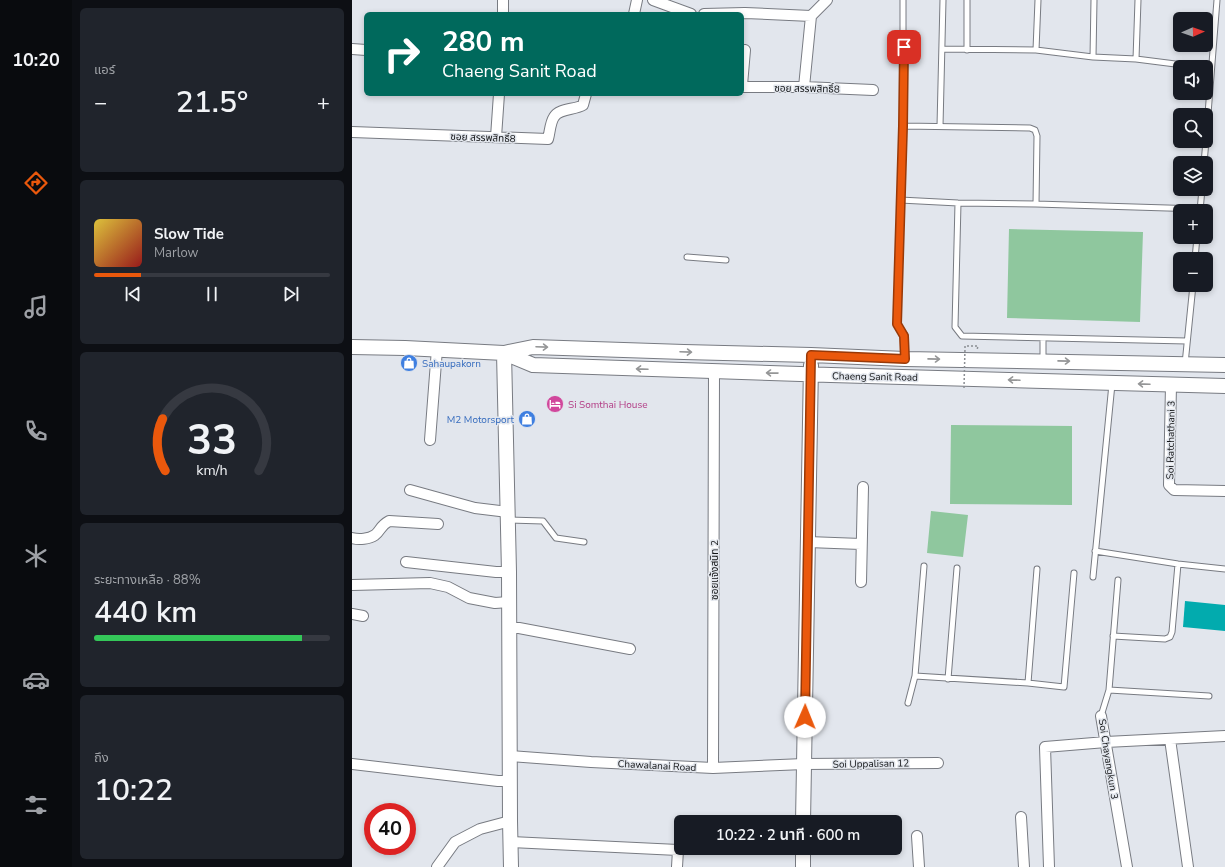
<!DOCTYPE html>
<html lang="th">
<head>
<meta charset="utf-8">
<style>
	:root { --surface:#171b24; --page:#20242c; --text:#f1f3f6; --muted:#9ea1a6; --line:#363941; --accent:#ea580c }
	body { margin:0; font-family:"Nunito Sans","Noto Sans Thai",sans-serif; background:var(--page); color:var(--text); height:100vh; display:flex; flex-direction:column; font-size:15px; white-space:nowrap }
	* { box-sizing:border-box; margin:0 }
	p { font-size:13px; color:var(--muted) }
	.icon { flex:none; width:22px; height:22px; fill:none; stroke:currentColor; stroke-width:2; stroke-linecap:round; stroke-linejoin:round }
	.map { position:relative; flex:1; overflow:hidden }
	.sheet { display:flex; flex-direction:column; gap:8px; padding:8px; background:#0d0f14; width:280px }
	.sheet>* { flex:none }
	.banner { position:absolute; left:12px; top:12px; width:380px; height:84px; border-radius:6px; box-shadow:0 2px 6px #0003; background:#00695c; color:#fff; overflow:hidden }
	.needle { width:26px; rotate:88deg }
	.fabs { position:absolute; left:821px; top:12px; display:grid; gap:8px }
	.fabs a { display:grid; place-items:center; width:40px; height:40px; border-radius:6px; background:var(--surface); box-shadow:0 2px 6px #0003; font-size:20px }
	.speed { position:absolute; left:12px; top:803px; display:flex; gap:8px; font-size:20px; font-weight:700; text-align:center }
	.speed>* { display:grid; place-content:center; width:52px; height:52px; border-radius:50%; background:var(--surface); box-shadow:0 2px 6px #0003; line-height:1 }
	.speed .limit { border:6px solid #d22; background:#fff; color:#111 }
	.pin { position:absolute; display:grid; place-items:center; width:34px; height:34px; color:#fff; margin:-17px; border-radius:8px; box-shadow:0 2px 6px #0006 }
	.me { position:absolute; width:44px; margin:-22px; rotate:1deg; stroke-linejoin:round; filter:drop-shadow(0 0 3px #0008) }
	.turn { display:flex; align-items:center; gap:14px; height:84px; padding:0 12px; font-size:18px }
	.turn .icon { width:52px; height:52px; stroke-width:2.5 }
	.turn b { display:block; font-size:28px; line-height:34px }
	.big { font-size:30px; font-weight:600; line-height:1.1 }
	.sheet .widget { flex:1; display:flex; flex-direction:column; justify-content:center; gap:6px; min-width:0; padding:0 14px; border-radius:6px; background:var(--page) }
	.sheet .dial { align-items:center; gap:0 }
	.dial svg { height:104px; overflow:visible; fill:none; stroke:var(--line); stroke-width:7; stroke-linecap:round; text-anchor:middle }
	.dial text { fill:var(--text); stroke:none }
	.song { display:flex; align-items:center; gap:12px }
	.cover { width:48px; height:48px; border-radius:6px; background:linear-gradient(135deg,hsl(50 70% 55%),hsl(0 70% 35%)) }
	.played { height:4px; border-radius:2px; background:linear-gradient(90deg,var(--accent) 20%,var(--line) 20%) }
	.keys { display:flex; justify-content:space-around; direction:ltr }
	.heat { display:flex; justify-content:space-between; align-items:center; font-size:22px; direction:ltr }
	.charge { height:6px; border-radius:3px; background:linear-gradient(90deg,#34c759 88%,var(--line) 0) }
	.trip { position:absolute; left:322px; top:815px; width:228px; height:40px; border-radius:6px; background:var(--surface); box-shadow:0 2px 6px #0003; font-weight:600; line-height:40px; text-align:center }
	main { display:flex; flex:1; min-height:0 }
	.dock { display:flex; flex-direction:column; width:72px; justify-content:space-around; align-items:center; background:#090b0e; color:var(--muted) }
	.dock .icon { width:28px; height:28px }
	.dock .on { color:var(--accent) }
	.dock b { font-size:18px; color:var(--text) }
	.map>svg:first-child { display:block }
</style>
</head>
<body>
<main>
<nav class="dock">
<b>10:20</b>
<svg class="icon on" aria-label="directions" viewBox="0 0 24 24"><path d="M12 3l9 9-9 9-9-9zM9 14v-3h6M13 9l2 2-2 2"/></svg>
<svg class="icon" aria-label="music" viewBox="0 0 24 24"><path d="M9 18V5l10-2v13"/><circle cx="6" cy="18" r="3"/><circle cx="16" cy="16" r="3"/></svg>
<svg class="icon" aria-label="phone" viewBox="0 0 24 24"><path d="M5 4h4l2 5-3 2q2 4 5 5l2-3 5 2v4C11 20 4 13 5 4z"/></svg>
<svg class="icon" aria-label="climate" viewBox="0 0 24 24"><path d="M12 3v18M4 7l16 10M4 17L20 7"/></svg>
<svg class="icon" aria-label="car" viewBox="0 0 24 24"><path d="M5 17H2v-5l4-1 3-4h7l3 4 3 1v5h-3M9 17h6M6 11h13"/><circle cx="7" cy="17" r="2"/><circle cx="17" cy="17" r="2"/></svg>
<svg class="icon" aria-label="filters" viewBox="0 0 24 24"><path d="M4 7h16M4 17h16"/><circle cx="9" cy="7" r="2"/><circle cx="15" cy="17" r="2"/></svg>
</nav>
<section class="sheet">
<div class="widget"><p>แอร์</p>
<div class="heat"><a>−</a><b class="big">21.5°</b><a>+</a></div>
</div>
<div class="widget">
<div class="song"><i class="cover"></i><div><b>Slow Tide</b><p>Marlow</p></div></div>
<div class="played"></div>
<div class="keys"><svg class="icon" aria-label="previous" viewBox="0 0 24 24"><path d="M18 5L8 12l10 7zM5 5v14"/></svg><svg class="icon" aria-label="pause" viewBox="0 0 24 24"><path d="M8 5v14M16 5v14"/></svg><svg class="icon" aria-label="next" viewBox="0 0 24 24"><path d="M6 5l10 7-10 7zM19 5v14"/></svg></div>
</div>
<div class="widget dial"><svg viewBox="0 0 100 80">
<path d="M14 69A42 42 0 1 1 86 69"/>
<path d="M14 69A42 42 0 0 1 12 29" stroke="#ea580c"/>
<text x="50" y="56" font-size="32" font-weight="700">33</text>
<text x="50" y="72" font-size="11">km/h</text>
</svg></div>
<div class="widget"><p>ระยะทางเหลือ · 88%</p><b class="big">440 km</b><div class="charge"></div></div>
<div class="widget"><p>ถึง</p><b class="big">10:22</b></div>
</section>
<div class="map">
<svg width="873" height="867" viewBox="0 0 873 867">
	<rect width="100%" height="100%" fill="#e2e6ed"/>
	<path fill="#8fc79e" d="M657 229 791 232 788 322 655 318Z
		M599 425 720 426V505L598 504Z
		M579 511 616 515 611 557 575 553Z"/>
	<path fill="#02abae" d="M833 601 873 605V631L831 627Z"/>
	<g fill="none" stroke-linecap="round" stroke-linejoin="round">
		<g stroke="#787b82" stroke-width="7">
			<path id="lane" d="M551 0V126L545 324 553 335V359
				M591 49 684 50 741 57 784 59 847 67
				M615 50V0
				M684 50 686 0
				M741 57 742 0
				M784 59 786 0
				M551 126 678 128 683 130 685 136 684 204
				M588 126 591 0
				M854 139 865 0
				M852 163 854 141
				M548 200 606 203 684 204 848 209
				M606 203 603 327 610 336 835 341
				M848 211 850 189
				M335 257 374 260
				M843 259 845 237
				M691 361V338
				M833 364 841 285
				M157 520 191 521 204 538 232 542
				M743 551 826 564 873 569
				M741 577 760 384
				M761 636 813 639 818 637 820 632 826 564
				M563 676 676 683 712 687 722 573
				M596 679 605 568
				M676 683 685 569
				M757 690 857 696
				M556 703 563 676 572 566
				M749 716 757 690 766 580"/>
		</g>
		<g stroke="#787b82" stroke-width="12">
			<path id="street" d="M151 0V14
				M301 0 339 14
				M282 14 285 0
				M352 14 393 13 459 16
				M0 49 14 50
				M390 85 393 50
				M390 87H452L521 90
				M452 87 459 16 475 0
				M0 132 196 139C198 132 198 123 202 117 207 108 223 110 231 105L234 94
				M144 137 147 94
				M819 385 817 485 822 490 873 491
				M78 440 85 349
				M58 490 123 508 156 512
				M0 538C7 540 17 539 23 535 29 530 28 526 37 521L86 524
				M456 542 509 544
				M54 562 144 572H157
				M509 582 511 487
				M0 585 78 583 96 587 117 598 143 603 157 602
				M0 614 11 616
				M157 628H167L278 649
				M749 716 775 867
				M818 739 836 867
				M158 756 239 762 361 768 452 764 586 763
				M0 764 146 781H158
				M361 768 362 372
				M669 817 672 867
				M565 836 567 867
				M159 842 326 850 325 867
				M85 867 103 842 128 829 158 821
				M697 867 693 747 754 742 873 736"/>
		</g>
		<g stroke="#787b82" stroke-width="16">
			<path id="secondary" d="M0 347 53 348 152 353 181 347 332 352 459 355 553 359 873 365
				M152 353 181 365 479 375 873 386
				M152 353 157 572 158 821 159 867
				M451 822 459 365
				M451 867V848"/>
		</g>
		<path stroke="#8b8e93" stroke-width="1.5" stroke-dasharray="2 2" stroke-linecap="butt" d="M613 348V346H626L625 350"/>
		<use href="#lane" stroke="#fff" stroke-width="5"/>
		<use href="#street" stroke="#fff" stroke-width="10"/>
		<use href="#secondary" stroke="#fff" stroke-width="14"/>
		<path stroke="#8b8e93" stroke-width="1.5" stroke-dasharray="2 2" stroke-linecap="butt" d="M612 388 613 348"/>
	</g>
	<defs><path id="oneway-shaft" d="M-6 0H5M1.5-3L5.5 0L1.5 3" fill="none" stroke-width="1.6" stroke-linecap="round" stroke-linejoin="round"/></defs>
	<g stroke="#959697">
		<use href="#oneway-shaft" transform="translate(190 347) rotate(2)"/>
		<use href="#oneway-shaft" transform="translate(334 352) rotate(2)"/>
		<use href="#oneway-shaft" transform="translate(582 359) rotate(1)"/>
		<use href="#oneway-shaft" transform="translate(712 361) rotate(1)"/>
		<use href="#oneway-shaft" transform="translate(290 369) rotate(-178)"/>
		<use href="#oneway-shaft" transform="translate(420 373) rotate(-179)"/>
		<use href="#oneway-shaft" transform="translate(662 380) rotate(-178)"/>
		<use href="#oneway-shaft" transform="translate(792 384) rotate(-178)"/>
	</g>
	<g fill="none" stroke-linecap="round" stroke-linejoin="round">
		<g stroke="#983908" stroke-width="10">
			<path id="route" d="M453 717 459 355 553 359 552 336 545 324 551 126 552 47"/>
		</g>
		<use href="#route" stroke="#ea580c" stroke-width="7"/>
	</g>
	<defs>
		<g id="shop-disc" transform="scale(0.9)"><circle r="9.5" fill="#3f7fe0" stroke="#e2e6ed"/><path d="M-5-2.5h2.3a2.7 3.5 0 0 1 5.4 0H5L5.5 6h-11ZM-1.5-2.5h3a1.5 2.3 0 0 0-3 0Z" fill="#fff"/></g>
		<g id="hotel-disc" transform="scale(0.9)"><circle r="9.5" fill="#d1479c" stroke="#e2e6ed"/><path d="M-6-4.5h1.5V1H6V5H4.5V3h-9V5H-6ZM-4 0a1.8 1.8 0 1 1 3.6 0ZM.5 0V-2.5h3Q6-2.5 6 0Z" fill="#fff"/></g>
	</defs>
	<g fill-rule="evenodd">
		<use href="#shop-disc" x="57" y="363"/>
		<use href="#hotel-disc" x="203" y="404"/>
		<use href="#shop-disc" x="175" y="419"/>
	</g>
	<g text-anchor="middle" stroke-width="3" stroke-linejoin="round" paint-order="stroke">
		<g font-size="10" fill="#131517" stroke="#e2e6ed">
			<text transform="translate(455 88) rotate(1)" y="4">ซอย สรรพสิทธิ์8</text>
			<text transform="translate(131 137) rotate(2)" y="4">ซอย สรรพสิทธิ์8</text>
			<text transform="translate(523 376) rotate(1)" y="4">Chaeng Sanit Road</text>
			<text transform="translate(818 440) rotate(-89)" y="4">Soi Ratchathani 3</text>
			<text transform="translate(362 570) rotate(-90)" y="4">ซอยแจ้งสนิท 2</text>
			<text transform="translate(757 759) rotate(81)" y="4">Soi Chayangkun 3</text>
			<text transform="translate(519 763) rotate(-1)" y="4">Soi Uppalisan 12</text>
			<text transform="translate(305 765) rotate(3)" y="4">Chawalanai Road</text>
		</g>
		<g font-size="10" fill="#366cbe" stroke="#e2e6ed" text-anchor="start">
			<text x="70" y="367">Sahaupakorn</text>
			<text x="162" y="423" text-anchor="end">M2 Motorsport</text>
		</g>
		<g font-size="10" fill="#b23c85" stroke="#e2e6ed" text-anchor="start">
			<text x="216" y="408">Si Somthai House</text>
		</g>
	</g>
</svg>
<div class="fabs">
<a><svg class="needle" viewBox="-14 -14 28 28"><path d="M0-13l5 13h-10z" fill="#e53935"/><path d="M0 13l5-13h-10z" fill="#9ea1a6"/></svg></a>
<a><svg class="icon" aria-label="sound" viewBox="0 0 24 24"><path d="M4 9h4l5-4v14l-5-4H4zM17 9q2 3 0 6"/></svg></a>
<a><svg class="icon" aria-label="search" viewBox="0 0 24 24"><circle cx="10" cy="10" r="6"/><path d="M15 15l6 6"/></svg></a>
<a><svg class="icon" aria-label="layers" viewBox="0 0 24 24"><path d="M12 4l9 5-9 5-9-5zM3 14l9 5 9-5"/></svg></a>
<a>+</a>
<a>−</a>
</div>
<div class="speed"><div class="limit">40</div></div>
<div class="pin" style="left:552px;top:47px;background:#d93025"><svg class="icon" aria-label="arrive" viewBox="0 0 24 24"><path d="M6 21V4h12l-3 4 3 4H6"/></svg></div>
<svg class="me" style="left:453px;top:717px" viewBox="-20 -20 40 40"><circle r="19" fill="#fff"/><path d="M0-13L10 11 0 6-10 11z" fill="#ea580c"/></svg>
<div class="trip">10:22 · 2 นาที · 600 m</div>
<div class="banner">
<div class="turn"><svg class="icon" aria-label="right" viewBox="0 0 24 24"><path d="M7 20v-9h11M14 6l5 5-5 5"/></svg><div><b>280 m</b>Chaeng Sanit Road</div></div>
</div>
</div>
</main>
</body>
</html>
